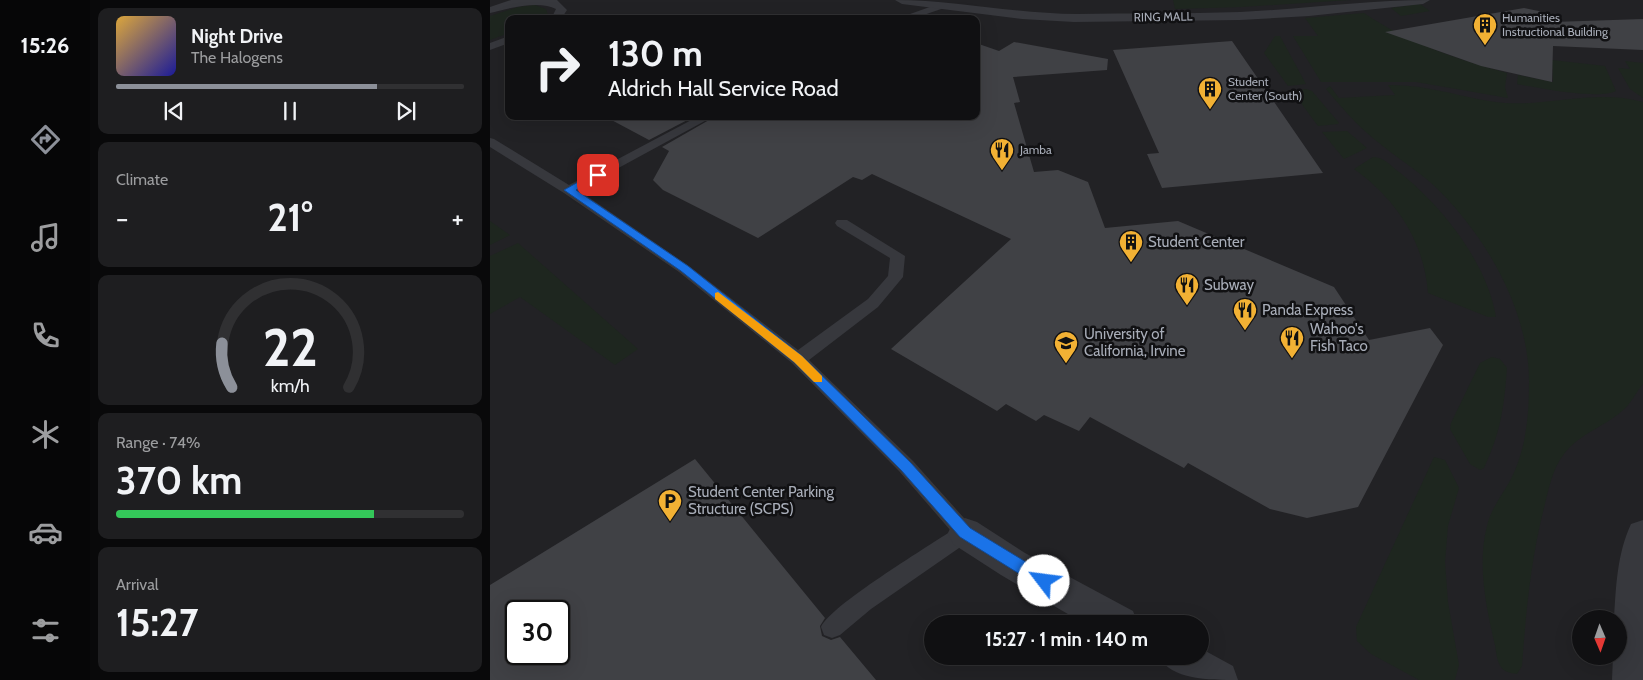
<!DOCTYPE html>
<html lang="en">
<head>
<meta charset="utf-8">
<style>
	:root { --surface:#101012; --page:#1e1e20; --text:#f1f3f6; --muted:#9c9d9f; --line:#303032; --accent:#8c9099 }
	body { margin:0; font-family:Cabin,sans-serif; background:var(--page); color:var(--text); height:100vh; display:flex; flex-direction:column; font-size:19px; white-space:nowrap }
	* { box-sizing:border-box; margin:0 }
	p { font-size:16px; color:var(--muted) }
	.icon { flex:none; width:28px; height:28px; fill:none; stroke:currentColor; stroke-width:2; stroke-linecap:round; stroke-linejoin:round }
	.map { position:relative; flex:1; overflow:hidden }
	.drawer { display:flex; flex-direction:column; gap:8px; padding:8px; background:#09090a; width:400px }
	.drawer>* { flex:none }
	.top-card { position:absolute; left:15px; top:15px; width:475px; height:105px; border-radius:10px; box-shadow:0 5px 20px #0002,0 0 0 1px var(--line); background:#101012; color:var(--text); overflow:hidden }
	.needle { width:32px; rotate:178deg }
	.buttons { position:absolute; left:1082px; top:610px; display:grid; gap:10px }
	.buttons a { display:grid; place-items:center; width:55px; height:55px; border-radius:50%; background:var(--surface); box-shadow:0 5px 20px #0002,0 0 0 1px var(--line); font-size:25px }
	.speed { position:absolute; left:15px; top:600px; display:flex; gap:10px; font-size:25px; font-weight:700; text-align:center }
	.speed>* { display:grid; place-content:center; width:65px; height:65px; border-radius:50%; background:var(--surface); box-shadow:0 5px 20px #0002,0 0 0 1px var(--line); line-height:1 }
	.speed .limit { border:2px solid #111; border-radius:8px; background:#fff; color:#111 }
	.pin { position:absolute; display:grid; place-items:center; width:42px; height:42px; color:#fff; margin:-21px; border-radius:10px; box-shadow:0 2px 8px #0006 }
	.me { position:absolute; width:55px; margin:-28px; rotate:300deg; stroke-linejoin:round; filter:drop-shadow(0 0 4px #0008) }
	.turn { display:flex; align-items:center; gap:18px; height:105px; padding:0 20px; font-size:22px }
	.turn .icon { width:65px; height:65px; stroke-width:2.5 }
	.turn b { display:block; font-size:35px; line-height:42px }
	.big { font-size:38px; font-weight:800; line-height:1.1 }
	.drawer .tile { flex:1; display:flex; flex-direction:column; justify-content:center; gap:8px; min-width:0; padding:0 18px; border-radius:10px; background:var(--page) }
	.drawer .dial { align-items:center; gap:0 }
	.dial svg { height:130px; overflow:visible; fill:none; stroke:var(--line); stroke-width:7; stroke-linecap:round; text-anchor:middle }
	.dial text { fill:var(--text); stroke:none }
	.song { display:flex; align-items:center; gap:15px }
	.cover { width:60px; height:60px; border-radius:8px; background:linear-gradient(135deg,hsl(40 70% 55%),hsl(240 70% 35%)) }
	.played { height:5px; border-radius:2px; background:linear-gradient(90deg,var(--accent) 75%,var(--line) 75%) }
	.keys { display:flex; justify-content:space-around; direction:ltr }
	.heat { display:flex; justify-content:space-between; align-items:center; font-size:28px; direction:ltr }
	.charge { height:8px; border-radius:4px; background:linear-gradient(90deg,#34c759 74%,var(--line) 0) }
	.trip { position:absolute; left:434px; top:615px; width:285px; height:50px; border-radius:25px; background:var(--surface); box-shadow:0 5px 20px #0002,0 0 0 1px var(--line); font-weight:800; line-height:50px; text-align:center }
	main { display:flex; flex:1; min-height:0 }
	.dock { display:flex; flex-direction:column; width:90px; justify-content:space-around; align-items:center; background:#060607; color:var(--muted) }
	.dock .icon { width:35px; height:35px }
	.dock .active { color:var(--accent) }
	.dock b { font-size:22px; color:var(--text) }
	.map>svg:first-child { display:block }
</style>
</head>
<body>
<main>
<nav class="dock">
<b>15:26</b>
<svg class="icon active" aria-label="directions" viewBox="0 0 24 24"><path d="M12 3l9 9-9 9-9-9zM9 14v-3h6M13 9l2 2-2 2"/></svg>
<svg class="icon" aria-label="music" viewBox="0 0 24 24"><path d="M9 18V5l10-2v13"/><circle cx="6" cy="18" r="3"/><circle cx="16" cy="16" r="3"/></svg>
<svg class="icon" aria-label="phone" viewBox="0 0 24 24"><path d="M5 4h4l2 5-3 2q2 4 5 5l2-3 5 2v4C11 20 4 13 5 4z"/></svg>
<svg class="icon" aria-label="climate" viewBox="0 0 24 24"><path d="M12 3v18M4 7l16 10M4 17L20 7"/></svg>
<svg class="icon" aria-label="car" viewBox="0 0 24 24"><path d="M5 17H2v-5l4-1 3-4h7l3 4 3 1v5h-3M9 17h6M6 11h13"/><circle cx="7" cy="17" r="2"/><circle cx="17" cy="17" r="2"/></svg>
<svg class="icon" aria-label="filters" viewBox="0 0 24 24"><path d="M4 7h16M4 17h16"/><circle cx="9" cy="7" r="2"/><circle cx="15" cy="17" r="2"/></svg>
</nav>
<section class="drawer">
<div class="tile">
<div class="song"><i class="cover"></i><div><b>Night Drive</b><p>The Halogens</p></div></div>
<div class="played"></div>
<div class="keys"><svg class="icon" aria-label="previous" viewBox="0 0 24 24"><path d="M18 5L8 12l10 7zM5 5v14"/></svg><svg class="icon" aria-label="pause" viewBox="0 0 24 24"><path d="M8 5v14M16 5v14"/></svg><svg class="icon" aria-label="next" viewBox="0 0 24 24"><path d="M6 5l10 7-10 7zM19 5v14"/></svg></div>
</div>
<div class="tile"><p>Climate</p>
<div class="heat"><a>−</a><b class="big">21°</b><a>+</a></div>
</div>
<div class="tile dial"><svg viewBox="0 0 100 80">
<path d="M14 69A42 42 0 1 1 86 69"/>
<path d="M14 69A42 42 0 0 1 8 42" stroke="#8c9099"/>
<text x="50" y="56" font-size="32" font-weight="700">22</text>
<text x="50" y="72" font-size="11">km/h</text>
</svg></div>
<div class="tile"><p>Range · 74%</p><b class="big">370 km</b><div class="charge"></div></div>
<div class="tile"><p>Arrival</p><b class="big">15:27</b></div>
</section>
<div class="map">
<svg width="1153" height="680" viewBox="0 0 1153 680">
	<rect width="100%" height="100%" fill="#161618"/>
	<path fill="#222225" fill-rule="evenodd" d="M0 0H1153V680H0ZM19 19H486V116H19ZM26 611H69V654H26ZM1091 619H1129V656H1091ZM442 624H710V656H442Z"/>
	<path fill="#1e261f" d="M683 0H861L752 7 685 9Z
		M930 4 940 11 911 16 901 8Z
		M45 5 56 9 58 15 53 19H19V33L0 40V16L28 7Z
		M874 13C918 43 966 59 1017 73L1015 87 1018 98 926 82H831L803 36H828L815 18Z
		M785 36H790L816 84 798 86 774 53Z
		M1062 60 1115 66 1126 91C1108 100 1048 88 1027 84L1028 75 1063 82Z
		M1135 61 1153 63V98L1140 89 1128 68 1140 69Z
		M898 85C912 85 926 86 940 89 965 93 989 101 1015 103 1062 106 1106 89 1153 102V384C1145 393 1142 403 1132 411 1114 427 1089 434 1074 454 1063 468 1059 487 1055 504 1041 557 1036 611 1032 666L1027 674C1021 673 1014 672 1011 667 1007 662 1006 651 1005 645 996 607 987 564 997 526 1001 508 1013 494 1021 479 1036 449 1039 416 1039 383 1040 310 993 230 940 182 920 165 897 151 877 133 862 120 849 104 836 89L840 86 849 98 905 95Z
		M816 89 822 91 849 123 848 124 828 126 802 91Z
		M857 131 877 148 854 159 832 132Z
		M883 157C894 157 901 166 909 172 951 205 997 262 1006 317H998L938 293C934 241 906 199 864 169Z
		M0 221 20 235 0 245Z
		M28 243 148 349 125 365 30 297 0 314V256Z
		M1002 357 1010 359 1017 368C1014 408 1011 431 994 468L990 470 980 464 960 429 961 423 990 363Z
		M944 457 955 460 969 488 958 526 955 562 958 602 969 665 965 680H929L881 654 867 641 866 627Z"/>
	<path fill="#404145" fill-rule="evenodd" d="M1034 8 1063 14V22L1153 19V50L1063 46 1062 82 991 66 895 32Z
		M742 41 833 173 672 188 657 154 669 153 623 50Z
		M524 42 618 59 617 70 523 77 530 102 524 103 544 172 568 170 598 182 615 228 688 221 844 287 879 340 940 328 953 345 868 507 817 518 780 509 698 463 694 468 600 417 589 431 554 415 546 421 516 404 507 411 401 349 521 239 382 174 372 180 363 177 268 238 173 190 163 180 179 151 172 147 226 116H486V43L509 51Z
		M114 116H205L159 140Z
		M205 459 335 618 330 626 332 636 341 640 350 637 386 680H0V585ZM26 611H69V654H26Z"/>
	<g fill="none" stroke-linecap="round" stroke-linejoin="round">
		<path fill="#37383d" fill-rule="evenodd" d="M21 0H67L77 10 71 19H61L66 9C50 0 19 8 0 13V7Z
			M451 3 456 6 454 8 422 19H406Z
			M19 36V43L0 50V43Z
			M209 116H224L88 190 199 266 308 350 378 299 398 276 400 258 347 226 345 223 347 220H357L415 256 413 277 388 307 319 360 423 461 482 527 485 533 482 539 381 609 350 635 342 638 334 635 331 627C341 605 436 548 461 531L409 471 302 363 189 272 74 193 0 147V138L4 139 79 185Z"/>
		<path fill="#37383d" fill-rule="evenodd" d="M405 0C466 0 526 14 587 14 641 13 696 14 750 12 814 9 876 0 940 0L933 4 819 16 750 20 584 22 532 19 412 4Z"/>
		<path fill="#37383d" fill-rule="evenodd" d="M475 518 487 522 535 553 643 611 648 624H595L511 575 463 544 458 533 463 522Z
			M710 648 743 666 748 680C718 680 682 680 668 656H710Z"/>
		<path fill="#37383d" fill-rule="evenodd" d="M1153 520V680H1122L1123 656H1129V619H1124C1126 587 1127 554 1141 524Z"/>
	</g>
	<path fill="#1a73e8" stroke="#114b97" d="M104 173 112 175 86 190 198 266 312 356 421 463 480 528 559 576 561 581 559 586 554 588 549 586 470 537 411 470 304 362 191 271 74 190Z"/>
	<path fill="#f59e0b" d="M228 292 312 356 332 376V382H324L304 362 225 299V293Z"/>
	<defs>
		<g id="building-pin" transform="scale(1.25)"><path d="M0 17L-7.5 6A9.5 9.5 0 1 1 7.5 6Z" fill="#f2b134" stroke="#111113"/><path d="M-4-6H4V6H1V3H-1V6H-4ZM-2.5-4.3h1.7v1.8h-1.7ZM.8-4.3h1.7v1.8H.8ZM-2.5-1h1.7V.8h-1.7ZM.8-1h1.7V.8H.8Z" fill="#111"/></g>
		<g id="restaurant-pin" transform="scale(1.25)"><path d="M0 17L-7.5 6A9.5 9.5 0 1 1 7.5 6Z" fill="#f2b134" stroke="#111113"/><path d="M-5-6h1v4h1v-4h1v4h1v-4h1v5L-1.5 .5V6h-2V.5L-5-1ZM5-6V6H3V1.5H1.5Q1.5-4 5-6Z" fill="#111"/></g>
		<g id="university-pin" transform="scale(1.25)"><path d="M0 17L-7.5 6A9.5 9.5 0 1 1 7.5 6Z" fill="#f2b134" stroke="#111113"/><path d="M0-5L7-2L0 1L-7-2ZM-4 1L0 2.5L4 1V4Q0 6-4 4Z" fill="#111"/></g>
		<g id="parking-pin" transform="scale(1.25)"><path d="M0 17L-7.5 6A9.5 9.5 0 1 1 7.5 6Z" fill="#f2b134" stroke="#111113"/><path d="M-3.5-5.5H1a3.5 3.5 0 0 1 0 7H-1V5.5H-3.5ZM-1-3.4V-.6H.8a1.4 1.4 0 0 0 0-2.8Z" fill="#111"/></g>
	</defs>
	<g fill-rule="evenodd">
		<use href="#building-pin" x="995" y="25"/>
		<use href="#building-pin" x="720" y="89"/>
		<use href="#restaurant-pin" x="512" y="150"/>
		<use href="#building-pin" x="641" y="242"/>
		<use href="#restaurant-pin" x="697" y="285"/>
		<use href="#restaurant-pin" x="755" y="310"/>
		<use href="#restaurant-pin" x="802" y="338"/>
		<use href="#university-pin" x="576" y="343"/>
		<use href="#parking-pin" x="180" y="501"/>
	</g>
	<g text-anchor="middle" stroke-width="5" stroke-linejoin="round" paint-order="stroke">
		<g font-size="12" fill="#a8adb8" stroke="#111113">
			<text transform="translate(673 17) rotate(-1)" y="4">RING MALL</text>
		</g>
		<g font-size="12" fill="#a8adb8" stroke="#111113" text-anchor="start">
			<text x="1012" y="22">Humanities<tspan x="1012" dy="14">Instructional Building</tspan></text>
			<text x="738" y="86">Student<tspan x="738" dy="14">Center (South)</tspan></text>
			<text x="530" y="154">Jamba</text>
		</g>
		<g font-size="15" fill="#a8adb8" stroke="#111113" text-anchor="start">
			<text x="658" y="247">Student Center</text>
			<text x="714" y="290">Subway</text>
			<text x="772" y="315">Panda Express</text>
			<text x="820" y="334">Wahoo's<tspan x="820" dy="17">Fish Taco</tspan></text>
			<text x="594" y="339">University of<tspan x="594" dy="17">California, Irvine</tspan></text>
			<text x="198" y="497">Student Center Parking<tspan x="198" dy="17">Structure (SCPS)</tspan></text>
		</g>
	</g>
</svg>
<div class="buttons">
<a><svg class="needle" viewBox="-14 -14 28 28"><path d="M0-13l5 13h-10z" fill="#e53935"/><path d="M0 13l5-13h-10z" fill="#9c9d9f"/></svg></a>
</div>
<div class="speed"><div class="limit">30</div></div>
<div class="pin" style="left:108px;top:175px;background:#d93025"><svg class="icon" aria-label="arrive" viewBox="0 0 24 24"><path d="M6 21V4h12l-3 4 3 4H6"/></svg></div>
<svg class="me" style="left:554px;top:581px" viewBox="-20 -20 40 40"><circle r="19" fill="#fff"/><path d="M0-13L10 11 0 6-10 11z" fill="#1a73e8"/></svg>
<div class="trip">15:27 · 1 min · 140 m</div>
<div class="top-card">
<div class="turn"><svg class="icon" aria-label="right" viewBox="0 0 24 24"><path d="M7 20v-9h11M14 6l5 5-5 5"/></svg><div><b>130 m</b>Aldrich Hall Service Road</div></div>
</div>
</div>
</main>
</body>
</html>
